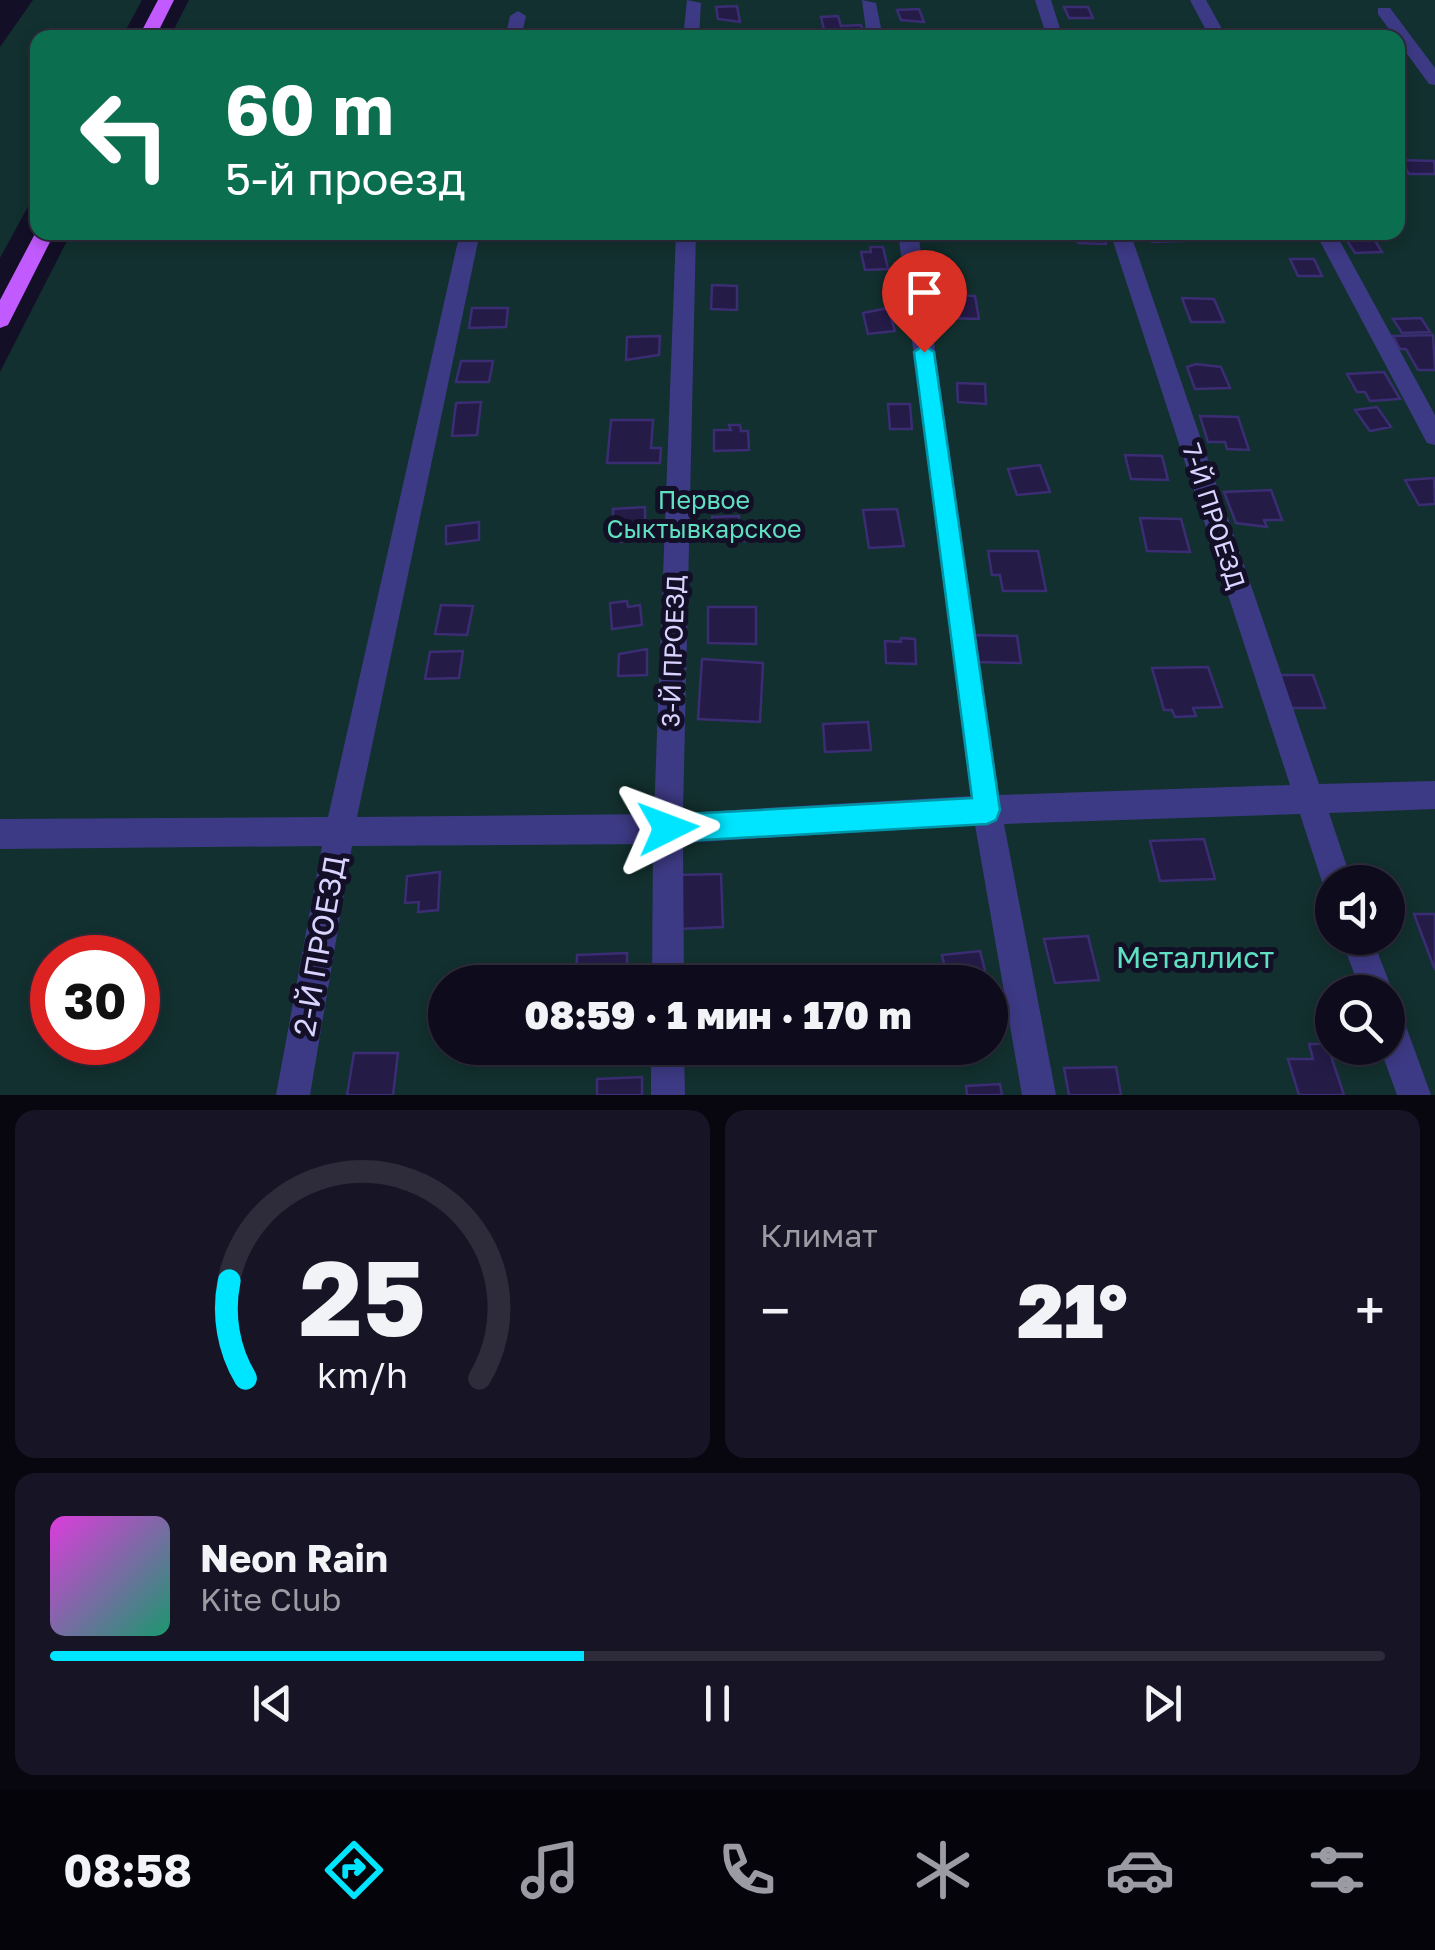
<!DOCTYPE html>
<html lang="ru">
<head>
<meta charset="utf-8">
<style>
	:root { --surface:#0e0b1c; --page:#171425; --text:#f1f3f6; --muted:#9b9ba3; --line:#2e2b3b; --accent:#00e5ff }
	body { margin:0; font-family:"Golos Text",sans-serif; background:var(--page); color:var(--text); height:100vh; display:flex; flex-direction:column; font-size:38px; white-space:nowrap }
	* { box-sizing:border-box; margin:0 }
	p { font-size:32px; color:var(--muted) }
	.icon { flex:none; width:55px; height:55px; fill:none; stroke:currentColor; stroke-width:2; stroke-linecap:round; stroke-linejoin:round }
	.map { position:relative; height:1095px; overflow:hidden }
	.details { display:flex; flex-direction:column; gap:15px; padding:15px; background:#08060f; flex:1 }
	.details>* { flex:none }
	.top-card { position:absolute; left:30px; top:30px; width:1375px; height:210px; border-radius:20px; box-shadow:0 5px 15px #0003,0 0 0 2px var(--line); background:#0b6e4f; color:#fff; overflow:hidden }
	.controls { position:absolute; left:1315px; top:865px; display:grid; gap:20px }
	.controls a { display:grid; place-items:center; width:90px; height:90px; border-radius:50%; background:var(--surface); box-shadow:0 5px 15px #0003,0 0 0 2px var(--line); font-size:50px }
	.speed { position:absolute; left:30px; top:935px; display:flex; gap:20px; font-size:50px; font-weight:700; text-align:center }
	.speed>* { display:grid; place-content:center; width:130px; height:130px; border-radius:50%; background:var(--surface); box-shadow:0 5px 15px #0003,0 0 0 2px var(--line); line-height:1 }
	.speed .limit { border:15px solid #d22; background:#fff; color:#111 }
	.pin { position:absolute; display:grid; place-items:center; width:85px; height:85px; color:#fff; margin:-102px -42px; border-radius:50% 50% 50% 0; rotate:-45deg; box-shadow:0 0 10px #0007 }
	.pin .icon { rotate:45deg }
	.me { position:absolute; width:110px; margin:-55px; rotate:87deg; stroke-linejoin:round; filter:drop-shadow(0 0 8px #0008) }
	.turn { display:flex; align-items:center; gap:35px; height:210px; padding:0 30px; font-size:45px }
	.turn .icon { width:130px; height:130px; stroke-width:2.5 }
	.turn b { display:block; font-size:70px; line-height:85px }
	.big { font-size:75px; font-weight:800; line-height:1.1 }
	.details .card { flex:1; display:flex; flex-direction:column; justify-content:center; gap:15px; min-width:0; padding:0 35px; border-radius:20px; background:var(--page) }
	.details .dial { align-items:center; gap:0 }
	.dial svg { height:260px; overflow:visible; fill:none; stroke:var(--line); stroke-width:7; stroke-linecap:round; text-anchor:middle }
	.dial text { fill:var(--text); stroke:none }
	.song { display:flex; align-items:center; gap:30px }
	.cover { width:120px; height:120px; border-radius:15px; background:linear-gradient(135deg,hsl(300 70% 55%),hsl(160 70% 35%)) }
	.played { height:10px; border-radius:5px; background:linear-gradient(90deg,var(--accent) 40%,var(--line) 40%) }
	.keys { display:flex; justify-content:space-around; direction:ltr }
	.heat { display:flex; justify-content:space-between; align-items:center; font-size:55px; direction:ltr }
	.details .tiles { flex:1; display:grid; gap:15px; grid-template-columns:1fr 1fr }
	.card:last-child { grid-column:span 2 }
	.trip { position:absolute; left:428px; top:965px; width:580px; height:100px; border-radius:50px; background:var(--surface); box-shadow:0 5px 15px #0003,0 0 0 2px var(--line); font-weight:800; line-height:100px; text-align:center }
	.menu { display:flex; height:160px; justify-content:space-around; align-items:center; background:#06040b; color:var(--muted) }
	.menu .icon { width:70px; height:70px }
	.menu .on { color:var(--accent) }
	.menu b { font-size:45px; color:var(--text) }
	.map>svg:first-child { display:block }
</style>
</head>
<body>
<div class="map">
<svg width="1435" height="1095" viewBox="0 0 1435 1095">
	<rect width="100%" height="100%" fill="#130f26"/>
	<path fill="#12302f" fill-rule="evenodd" d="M33 0H142L122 37 38 38 37 190 0 258V47Z
		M189 0H1435V1095H0V372L71 233 1398 232V38L170 37ZM1332 882H1388V938H1332ZM52 958H138V1042H52ZM445 982H990V1048H445ZM1332 992H1388V1048H1332Z"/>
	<path fill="#241b47" stroke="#3b2d73" stroke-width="2.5" d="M737 6 740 22 718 19 716 7Z
		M1064 7H1088L1093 18H1069Z
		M919 9 924 22 901 20 897 10Z
		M838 16 841 26 861 25 865 38H826L821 17Z
		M1401 160 1434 161 1435 174H1409Z
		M1075 232H1103L1106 244 1078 243Z
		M1148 232H1177L1180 241 1152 242Z
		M1371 234 1382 252 1355 253 1344 236Z
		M870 247H883L888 269 865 270 861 252H871Z
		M1290 259H1314L1322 276H1298Z
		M712 285 737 286V310L711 309Z
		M946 295 975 296 979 319 950 318Z
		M1182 298 1214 299 1224 322H1191Z
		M472 308H508L506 327 469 328Z
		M888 308 895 331 868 334 863 313Z
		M1421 318 1430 332 1402 333 1393 319Z
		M1433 335 1435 370H1418L1406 349H1400L1393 336Z
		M660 336 659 355 626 360 627 337Z
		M461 361H493L489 382H456Z
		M1196 364 1221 367 1230 388 1195 389 1187 367Z
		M1384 372 1400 399 1370 401 1365 392H1357L1347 374Z
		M957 383 985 384 986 404 958 402Z
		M481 402 477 435 452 436 456 403Z
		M888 404H910L912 429H890Z
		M1377 407 1391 427 1370 431 1355 410Z
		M1200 416 1238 417 1249 450 1227 449 1225 442H1208Z
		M611 420H653L651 448H661L660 463H607Z
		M729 425H740L741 431H748L749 450 714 451V430H731Z
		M1125 455 1162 456 1168 480 1131 479Z
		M1040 465 1050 492 1017 495 1008 469Z
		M1434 478 1435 504 1419 505 1405 480Z
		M1271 490 1282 520H1264L1267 527 1236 523 1224 492Z
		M645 507V541L613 542V509Z
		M897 509 904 546 869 548 863 510Z
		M739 516V524H751L752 541H713L712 517Z
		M1140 518 1181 519 1190 552 1147 551Z
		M479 522V540L446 544V526Z
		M988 551H1038L1046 591H1003L1000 575H992Z
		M627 601 628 607 640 605 642 625 612 629 610 603Z
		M441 605 473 606 467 635 435 634Z
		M708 607H756V644L708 643Z
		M973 635 1017 636 1021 663 977 662Z
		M901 638 915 639 916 664 886 663 885 641 901 642Z
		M647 649V675L618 676 619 654Z
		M463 651 459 678 425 679 430 652Z
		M702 659 763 663 760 722 698 719Z
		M1208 667 1222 707 1193 708 1196 716 1175 717 1172 710H1164L1152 668Z
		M1278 675H1313L1325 708H1289Z
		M868 722 871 750 825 752 823 724Z
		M1204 839 1215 879 1160 881 1150 841Z
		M440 872 438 910 418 912 419 902 405 903 407 876Z
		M721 874 723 927 679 929 678 875Z
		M1414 914H1435V970Z
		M1088 936 1099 980 1055 983 1044 939Z
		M980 951 988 982H948L942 955Z
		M627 953V982H576L577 955Z
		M1309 1044H1327L1344 1095H1299L1288 1059H1313Z
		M354 1053H398L393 1095H347Z
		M1116 1067 1121 1095H1069L1064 1068Z
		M642 1077V1095H597V1079Z
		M1000 1084 1002 1095H967L966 1086Z"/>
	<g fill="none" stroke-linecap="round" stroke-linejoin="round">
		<path fill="#3d3a85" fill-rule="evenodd" d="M687 0 701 3 699 38H683Z
			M862 0 876 3 883 38H867Z
			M1035 0H1051L1063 38H1047Z
			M1190 0H1206L1227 38H1210Z
			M1378 8H1390L1435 68V85L1429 84 1378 14Z
			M518 11 526 16 521 38H505L510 16Z
			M460 232H480L357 817 654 814 676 232H696L683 813 971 796 898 232H918L999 795 1290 785 1110 232H1130L1319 784 1435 781V809L1329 813 1352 882H1332V895L1326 893 1322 882 1300 814 1004 824 1056 1095H1022L975 825 683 843 684 982H652L653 844 352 846 310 1095H276L322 846 0 849V819L328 817Z
			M1315 232H1335L1435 415V445L1427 443Z
			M1341 938H1372L1393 992 1388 1003V992H1361Z
			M1388 1006 1400 1010 1431 1095H1397L1380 1048H1388Z
			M651 1048H684L685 1095H651Z"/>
		<path fill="#c25bff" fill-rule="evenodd" d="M158 0H174L155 38H138Z
			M38 228V232H55L8 325 0 328V300Z"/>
	</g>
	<path fill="#00e5ff" stroke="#0095a6" stroke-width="2.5" d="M924 345 934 352 1000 810 996 820 987 824 668 842 658 838 654 828 658 819 668 815 972 798 914 352Z"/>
	<g text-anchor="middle" stroke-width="10" stroke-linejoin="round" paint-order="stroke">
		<g font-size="25" fill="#5fe0c0" stroke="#130f26">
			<text x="704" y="509">Первое<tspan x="704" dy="29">Сыктывкарское</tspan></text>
		</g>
		<g font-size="25" fill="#d9d4ff" stroke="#130f26">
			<text transform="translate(1214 516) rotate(72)" y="9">7-Й ПРОЕЗД</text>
			<text transform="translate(673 651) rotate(-88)" y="9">3-Й ПРОЕЗД</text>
		</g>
		<g font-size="30" fill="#d9d4ff" stroke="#130f26">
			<text transform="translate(320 946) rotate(-80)" y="10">2-Й ПРОЕЗД</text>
		</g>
		<g font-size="30" fill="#5fe0c0" stroke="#130f26">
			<text x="1195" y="968">Металлист</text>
		</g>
	</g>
</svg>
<div class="controls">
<a><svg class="icon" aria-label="sound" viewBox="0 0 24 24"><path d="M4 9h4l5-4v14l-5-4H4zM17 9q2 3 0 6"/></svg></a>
<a><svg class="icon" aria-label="search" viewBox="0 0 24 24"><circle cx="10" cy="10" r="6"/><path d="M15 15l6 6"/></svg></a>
</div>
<div class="speed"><div class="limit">30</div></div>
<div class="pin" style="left:924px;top:352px;background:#d93025"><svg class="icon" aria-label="arrive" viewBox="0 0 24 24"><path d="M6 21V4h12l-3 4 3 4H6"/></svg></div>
<svg class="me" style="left:668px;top:828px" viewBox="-20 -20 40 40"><path d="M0-17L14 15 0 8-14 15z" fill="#00e5ff" stroke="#fff" stroke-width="4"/></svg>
<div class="trip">08:59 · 1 мин · 170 m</div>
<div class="top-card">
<div class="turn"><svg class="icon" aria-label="left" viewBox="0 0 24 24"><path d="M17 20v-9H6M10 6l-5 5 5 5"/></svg><div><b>60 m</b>5-й проезд</div></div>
</div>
</div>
<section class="details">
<div class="tiles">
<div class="card dial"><svg viewBox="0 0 100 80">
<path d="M14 69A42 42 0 1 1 86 69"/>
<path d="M14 69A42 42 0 0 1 9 39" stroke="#00e5ff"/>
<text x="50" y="56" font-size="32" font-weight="700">25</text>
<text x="50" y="72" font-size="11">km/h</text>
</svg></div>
<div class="card"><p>Климат</p>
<div class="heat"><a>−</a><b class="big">21°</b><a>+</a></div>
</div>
<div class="card">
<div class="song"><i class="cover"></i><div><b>Neon Rain</b><p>Kite Club</p></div></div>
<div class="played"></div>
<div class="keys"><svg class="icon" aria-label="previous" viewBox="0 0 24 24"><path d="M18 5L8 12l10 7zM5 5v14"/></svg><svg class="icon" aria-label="pause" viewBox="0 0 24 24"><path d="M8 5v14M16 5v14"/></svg><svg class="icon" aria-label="next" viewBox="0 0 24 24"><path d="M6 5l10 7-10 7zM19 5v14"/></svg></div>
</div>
</div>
</section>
<nav class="menu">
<b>08:58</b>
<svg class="icon on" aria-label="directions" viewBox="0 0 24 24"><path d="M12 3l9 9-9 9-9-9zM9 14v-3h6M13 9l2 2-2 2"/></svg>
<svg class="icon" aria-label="music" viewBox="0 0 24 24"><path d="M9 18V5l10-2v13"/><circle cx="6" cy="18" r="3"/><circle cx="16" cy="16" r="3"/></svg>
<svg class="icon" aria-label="phone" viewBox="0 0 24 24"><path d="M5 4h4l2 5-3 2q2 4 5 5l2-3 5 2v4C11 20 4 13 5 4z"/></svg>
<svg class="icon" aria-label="climate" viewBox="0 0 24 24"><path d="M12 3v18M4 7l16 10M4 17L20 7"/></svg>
<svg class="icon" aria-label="car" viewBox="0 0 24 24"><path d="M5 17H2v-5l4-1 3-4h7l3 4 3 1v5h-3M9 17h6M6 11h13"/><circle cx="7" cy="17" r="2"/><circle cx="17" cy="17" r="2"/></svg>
<svg class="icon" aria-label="filters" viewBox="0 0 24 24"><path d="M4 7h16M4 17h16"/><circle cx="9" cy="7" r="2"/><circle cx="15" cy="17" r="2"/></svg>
</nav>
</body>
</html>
